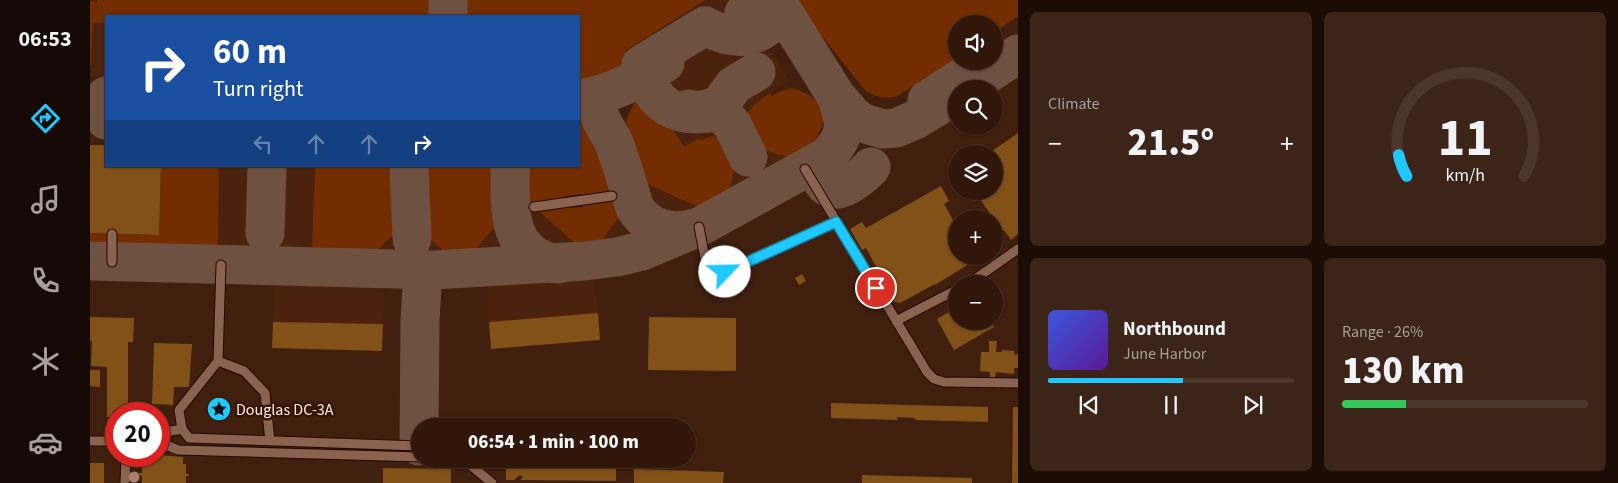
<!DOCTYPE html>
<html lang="en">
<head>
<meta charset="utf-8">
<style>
	:root { --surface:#31170a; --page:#3d2418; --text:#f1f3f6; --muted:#a89f9c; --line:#4c362b; --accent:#20c9fd }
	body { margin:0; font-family:"Source Sans 3",sans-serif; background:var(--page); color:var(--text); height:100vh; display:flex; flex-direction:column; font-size:19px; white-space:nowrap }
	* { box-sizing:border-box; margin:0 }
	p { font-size:16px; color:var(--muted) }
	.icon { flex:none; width:28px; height:28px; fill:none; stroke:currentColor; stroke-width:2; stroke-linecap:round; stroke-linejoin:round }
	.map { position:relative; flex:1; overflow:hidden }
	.drawer { display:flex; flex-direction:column; gap:12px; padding:12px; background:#1b0d06; width:600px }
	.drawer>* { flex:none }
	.top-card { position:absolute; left:15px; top:15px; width:475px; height:152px; border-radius:0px; box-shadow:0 1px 4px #0004,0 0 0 1px var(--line); background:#1a4fa0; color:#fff; overflow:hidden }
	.controls { position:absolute; left:858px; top:15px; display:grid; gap:10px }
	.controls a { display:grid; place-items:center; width:55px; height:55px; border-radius:50%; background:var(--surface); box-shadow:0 1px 4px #0004,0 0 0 1px var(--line); font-size:25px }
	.speed { position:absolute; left:15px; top:402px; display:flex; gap:10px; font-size:25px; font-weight:700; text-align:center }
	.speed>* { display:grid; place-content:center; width:65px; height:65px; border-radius:50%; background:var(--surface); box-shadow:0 1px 4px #0004,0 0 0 1px var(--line); line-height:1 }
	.speed .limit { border:8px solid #d22; background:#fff; color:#111 }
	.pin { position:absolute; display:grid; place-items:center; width:42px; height:42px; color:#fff; margin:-21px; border:2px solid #fff; border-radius:50%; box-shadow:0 1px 5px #0007 }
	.me { position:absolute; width:55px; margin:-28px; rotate:66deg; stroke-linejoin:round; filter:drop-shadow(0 0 4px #0008) }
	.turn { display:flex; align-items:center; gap:18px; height:105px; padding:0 25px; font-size:22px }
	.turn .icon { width:65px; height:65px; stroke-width:2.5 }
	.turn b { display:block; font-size:35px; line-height:42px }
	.lanes { display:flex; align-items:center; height:48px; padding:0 25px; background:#0003; justify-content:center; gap:25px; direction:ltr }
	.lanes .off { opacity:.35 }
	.big { font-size:38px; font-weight:800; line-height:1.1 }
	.drawer .widget { flex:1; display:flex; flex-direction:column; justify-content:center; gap:8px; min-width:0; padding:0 18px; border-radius:8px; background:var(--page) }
	.drawer .dial { align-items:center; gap:0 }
	.dial svg { height:130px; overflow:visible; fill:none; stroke:var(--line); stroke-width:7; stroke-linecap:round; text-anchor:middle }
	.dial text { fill:var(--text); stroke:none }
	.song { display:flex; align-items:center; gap:15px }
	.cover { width:60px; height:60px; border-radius:8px; background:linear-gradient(135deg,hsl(230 70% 55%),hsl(270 70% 35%)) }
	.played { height:5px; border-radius:2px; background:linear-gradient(90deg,var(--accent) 55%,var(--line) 55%) }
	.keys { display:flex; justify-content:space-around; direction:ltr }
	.heat { display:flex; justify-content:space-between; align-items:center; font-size:28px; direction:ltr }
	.charge { height:8px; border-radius:4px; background:linear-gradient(90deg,#34c759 26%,var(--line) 0) }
	.drawer .tiles { flex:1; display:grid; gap:12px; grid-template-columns:repeat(2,1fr) }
	.trip { position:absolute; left:321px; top:418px; width:285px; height:50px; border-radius:25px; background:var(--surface); box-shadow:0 1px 4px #0004,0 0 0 1px var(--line); font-weight:800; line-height:50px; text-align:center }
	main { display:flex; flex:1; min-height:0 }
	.menu { display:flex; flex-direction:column; width:90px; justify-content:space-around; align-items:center; background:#140904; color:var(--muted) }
	.menu .icon { width:35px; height:35px }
	.menu .current { color:var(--accent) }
	.menu b { font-size:22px; color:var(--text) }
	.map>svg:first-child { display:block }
</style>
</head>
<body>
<main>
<nav class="menu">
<b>06:53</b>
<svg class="icon current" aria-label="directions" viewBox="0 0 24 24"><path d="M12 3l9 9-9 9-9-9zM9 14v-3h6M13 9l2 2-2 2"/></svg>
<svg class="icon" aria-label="music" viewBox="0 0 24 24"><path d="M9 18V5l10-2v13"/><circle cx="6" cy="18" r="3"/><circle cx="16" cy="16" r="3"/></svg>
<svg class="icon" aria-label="phone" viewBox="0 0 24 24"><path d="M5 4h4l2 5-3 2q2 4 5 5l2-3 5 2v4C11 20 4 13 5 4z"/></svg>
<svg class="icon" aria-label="climate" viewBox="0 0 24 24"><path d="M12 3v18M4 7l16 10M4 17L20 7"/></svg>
<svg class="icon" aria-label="car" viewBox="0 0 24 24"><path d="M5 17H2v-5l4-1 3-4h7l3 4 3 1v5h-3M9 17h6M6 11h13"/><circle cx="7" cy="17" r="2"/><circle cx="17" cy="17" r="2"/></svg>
</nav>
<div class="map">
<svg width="928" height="483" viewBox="0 0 928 483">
	<rect width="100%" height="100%" fill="#411f0e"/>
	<path fill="#4b220e" d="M615 0H650L699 81 662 106 698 156H704L639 192 646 163 617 137 610 140 609 139 594 147 534 51Z
		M3 23H16V76H0Z
		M536 120 553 182 610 208 574 226 552 234 510 243 528 218 502 129Z
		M129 166H225L222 247 231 253 128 251Z
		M303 166H332L334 233 359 256 282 255 306 232Z
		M403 166H437V202L487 245 381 254 404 228Z
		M503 267 508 313 399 322 397 278Z
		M186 276 294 279 293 324 183 322Z"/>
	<path fill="#732d01" d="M7 0H351V16H16V23H3L1 65H0V1L7 2Z
		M363 0H615L535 51 542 63C527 73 507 80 489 83V16H364Z
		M706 0H928V16L904 33V24H866V59L806 97C794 99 783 97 774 89L716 16Z
		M702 88C730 95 744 117 723 142 719 147 711 154 705 156 695 159 680 151 671 148 652 118 650 114 680 93L682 96 691 91Z
		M559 91 594 147 609 138 610 140 624 136 631 139 646 163 639 192 610 208 553 182 536 120 547 97Z
		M489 120 502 129 522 194 492 198 491 194 476 196V201L441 205 437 202V166H489Z
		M71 166H129L128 251 29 249 25 244V234L69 235Z
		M225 166H303L306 232 282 255 231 253 222 247Z
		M332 166H403L404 228 381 254 359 256 334 233Z
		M522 197 528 218 510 243 487 245 446 209 477 204 478 208 493 207V202Z
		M0 233 18 234V244L14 248H0Z"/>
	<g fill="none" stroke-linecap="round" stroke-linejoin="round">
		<path stroke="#6f5142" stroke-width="39" d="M358 0V16
			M686 0 746 96 763 116 773 123 793 129 806 128 827 119 866 95
			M654 13C668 6 680 1 693 12 669 40 647 43 615 26L551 65C562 106 587 121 628 111L642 124 658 157
			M878 87 928 54
			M520 91 509 99C505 118 517 127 524 143 532 164 538 186 545 208 558 229 582 235 605 228
			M16 96C10 104 12 112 16 120
			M489 99C520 95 548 80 575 63
			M837 100 897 61
			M599 109 608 111 625 107 631 103 644 85 666 72
			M736 157C727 169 729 191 748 189 758 188 775 174 781 167
			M319 166 322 239
			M420 166C421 197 415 236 444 255 452 260 460 264 469 264
			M175 233 177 166
			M0 261 344 270 495 261 527 257 552 251 609 227 736 157C758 136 756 122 746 96
			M329 446 330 320 333 270"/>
	</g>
	<path fill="#815118" d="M928 133V234L921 240 914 230 913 231 884 191H904V154H898Z
		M0 145H16V166H71L69 235 0 233Z
		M851 186 859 201 854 204 866 225V256H881L884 261 845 285V284L810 303 805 302 776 248 772 250 760 229 772 222 776 228Z
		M712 274 716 281 709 285 705 278Z
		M866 308V321H901L904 327 864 350 847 319Z
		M508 313 510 340 401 349 399 322Z
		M0 317 44 318 43 342H38V414H26V417H17V367L1 366 2 341H0Z
		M559 317 646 318V371L558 370Z
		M183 322 293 324 292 351 182 348Z
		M899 341H907L906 352H912V350L924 351V355L928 354V368H924V374L906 372 905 380 900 379V372L890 371 891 352H899Z
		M64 343 102 344 99 387H84L83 405 62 404Z
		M0 370H10V387L0 386Z
		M741 403 898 407V422L825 420V418L807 417 808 420 741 418Z
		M923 407H928V483H922Z
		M69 455 93 457V464H96V474H99V476H96V483H52V476L49 475V473H52V463H56V456H69Z
		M416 459H526V481L430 480 433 477 430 475 424 480H416Z
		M0 463H14V483H0Z
		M293 468 361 469V483H293Z
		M544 469 634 472 633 483H544Z
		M772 475 882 478V483H772Z"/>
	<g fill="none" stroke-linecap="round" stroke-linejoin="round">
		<g stroke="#260700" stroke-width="11">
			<path id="service" d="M715 169 837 372 844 379 854 382 928 383
				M444 207 522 196
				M609 227 616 263 635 272 746 222
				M22 262V234
				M131 265 128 361 89 410 92 429 99 438 330 446
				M878 284 928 249
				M806 321 866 290
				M128 361 154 371 175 393 180 441
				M69 440 81 431 92 429
				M0 441H26
				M69 442 88 450 330 457
				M373 459 402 483
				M35 483 36 456"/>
		</g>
		<path stroke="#8f7366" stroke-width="2.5" stroke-dasharray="2.5 2.5" stroke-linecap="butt" d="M341 459 344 469"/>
		<use href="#service" stroke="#896250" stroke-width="9"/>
	</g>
	<circle fill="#a8806d" cx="44" cy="477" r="5.5"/>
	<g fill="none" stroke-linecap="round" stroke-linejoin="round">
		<g stroke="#1583a4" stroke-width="12">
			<path id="route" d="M635 272 746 222 786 288"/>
		</g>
		<use href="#route" stroke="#20c9fd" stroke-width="9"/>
	</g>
	<defs>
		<g id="sight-disc" transform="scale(1.25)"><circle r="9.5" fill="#20c9fd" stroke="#361505"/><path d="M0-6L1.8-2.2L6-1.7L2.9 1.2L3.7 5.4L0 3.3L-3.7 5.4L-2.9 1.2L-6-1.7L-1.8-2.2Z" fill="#111"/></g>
	</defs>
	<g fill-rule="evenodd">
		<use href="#sight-disc" x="129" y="409"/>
	</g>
	<g text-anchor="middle" stroke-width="5" stroke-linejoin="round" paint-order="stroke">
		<g font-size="16" fill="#fdebe2" stroke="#361505" text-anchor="start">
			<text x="146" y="415">Douglas DC-3A</text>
		</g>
	</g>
</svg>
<div class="controls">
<a><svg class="icon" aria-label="sound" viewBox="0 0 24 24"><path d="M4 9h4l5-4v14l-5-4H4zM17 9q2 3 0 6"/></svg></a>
<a><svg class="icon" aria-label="search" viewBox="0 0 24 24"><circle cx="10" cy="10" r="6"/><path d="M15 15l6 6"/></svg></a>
<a><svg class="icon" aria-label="layers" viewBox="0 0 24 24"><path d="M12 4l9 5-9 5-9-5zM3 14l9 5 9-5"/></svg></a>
<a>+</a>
<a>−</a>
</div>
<div class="speed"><div class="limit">20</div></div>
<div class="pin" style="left:786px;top:288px;background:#d93025"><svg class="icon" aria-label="arrive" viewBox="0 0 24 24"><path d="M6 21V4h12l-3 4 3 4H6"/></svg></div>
<svg class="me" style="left:635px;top:272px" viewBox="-20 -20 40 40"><circle r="19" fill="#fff"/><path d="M0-13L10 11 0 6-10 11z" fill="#20c9fd"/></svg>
<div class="trip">06:54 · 1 min · 100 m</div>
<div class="top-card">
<div class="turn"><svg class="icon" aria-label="right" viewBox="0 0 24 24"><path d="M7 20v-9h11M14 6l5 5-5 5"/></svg><div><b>60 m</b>Turn right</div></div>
<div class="lanes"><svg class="icon off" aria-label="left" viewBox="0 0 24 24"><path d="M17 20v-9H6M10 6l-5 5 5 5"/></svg><svg class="icon off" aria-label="ahead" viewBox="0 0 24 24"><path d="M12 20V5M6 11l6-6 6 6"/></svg><svg class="icon off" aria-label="ahead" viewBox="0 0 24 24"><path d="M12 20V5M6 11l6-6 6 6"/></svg><svg class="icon" aria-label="right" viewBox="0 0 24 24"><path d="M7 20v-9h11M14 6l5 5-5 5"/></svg></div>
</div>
</div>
<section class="drawer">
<div class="tiles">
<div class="widget"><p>Climate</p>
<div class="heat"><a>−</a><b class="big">21.5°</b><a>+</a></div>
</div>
<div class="widget dial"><svg viewBox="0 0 100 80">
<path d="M14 69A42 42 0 1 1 86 69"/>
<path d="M14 69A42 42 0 0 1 9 56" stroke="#20c9fd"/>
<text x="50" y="56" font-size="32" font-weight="700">11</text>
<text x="50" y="72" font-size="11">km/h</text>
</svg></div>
<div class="widget">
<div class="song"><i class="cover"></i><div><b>Northbound</b><p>June Harbor</p></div></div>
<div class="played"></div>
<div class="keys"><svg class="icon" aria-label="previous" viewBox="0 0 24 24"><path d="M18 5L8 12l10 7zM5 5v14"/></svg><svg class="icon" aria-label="pause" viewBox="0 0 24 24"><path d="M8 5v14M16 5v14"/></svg><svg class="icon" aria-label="next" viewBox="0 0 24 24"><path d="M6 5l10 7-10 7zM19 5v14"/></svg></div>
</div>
<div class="widget"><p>Range · 26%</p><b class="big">130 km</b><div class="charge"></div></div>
</div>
</section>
</main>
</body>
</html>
